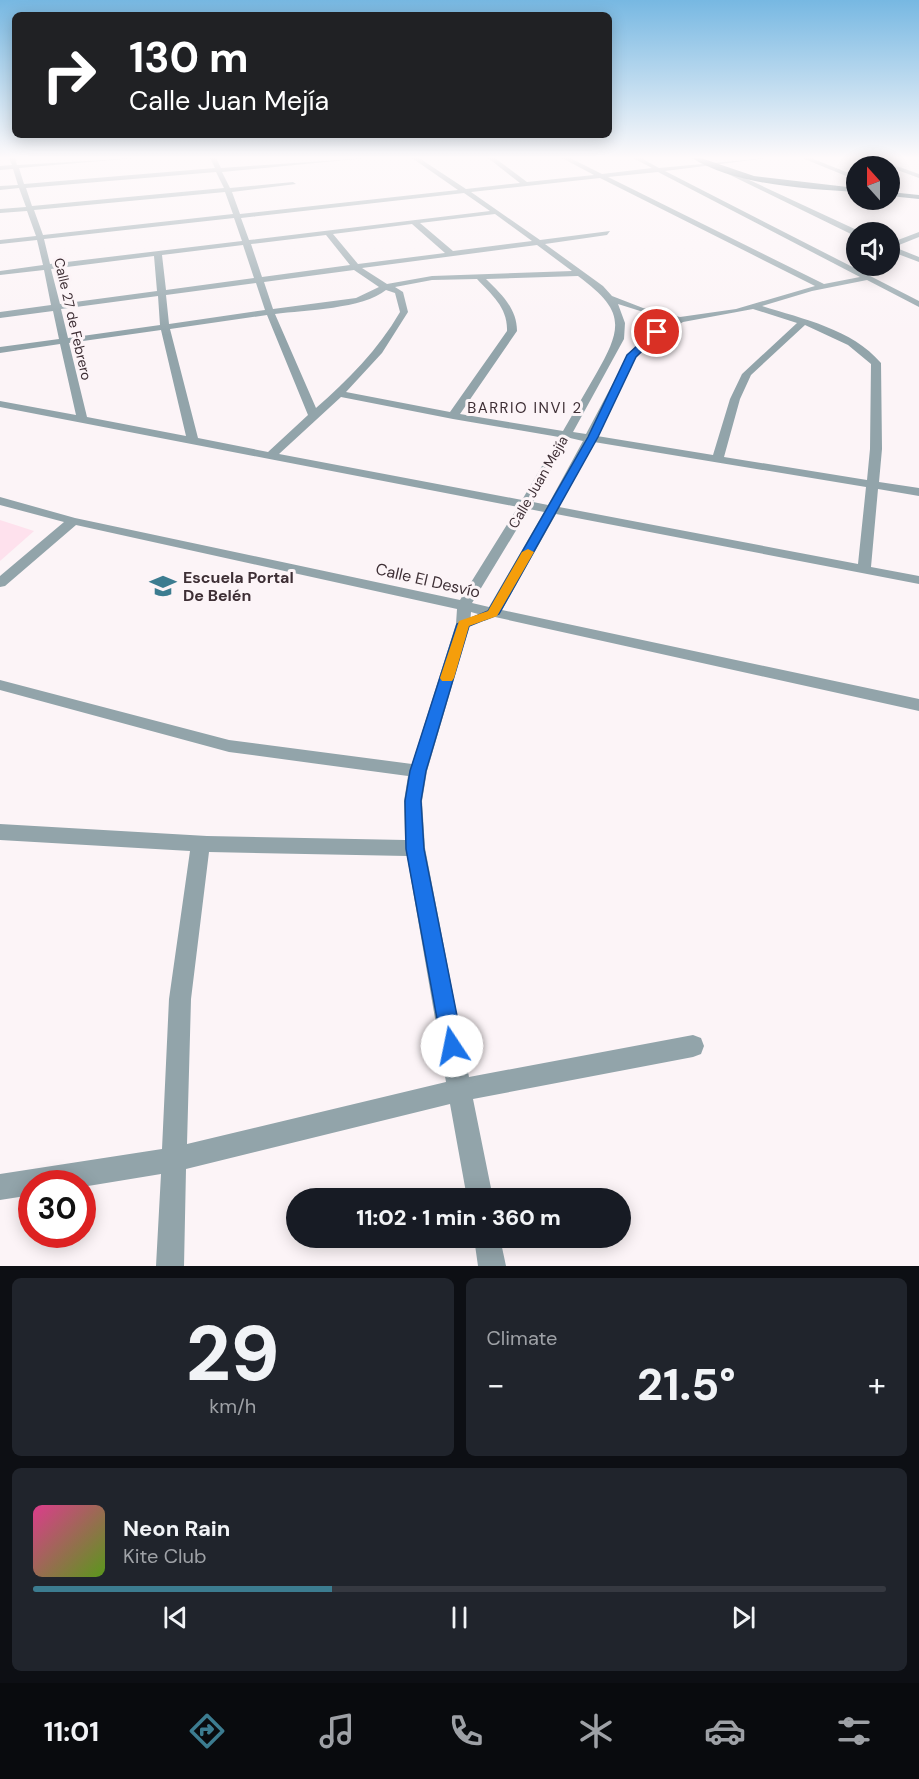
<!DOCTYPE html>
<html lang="en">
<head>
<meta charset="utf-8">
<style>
	:root { --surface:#171b24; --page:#20242c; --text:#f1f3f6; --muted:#9ea1a6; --line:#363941; --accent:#3c7c90 }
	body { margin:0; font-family:"DM Sans",sans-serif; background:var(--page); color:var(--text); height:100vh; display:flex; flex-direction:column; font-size:22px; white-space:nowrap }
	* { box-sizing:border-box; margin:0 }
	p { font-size:20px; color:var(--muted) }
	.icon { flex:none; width:33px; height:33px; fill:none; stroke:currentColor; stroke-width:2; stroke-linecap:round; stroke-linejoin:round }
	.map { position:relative; height:1266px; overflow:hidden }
	.drawer { display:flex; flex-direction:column; gap:12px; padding:12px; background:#0d0f14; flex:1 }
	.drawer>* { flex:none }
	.top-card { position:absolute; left:12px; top:12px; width:600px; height:126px; border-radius:9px; box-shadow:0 3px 15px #0003; background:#202124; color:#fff; overflow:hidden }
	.needle { width:39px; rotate:339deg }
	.tools { position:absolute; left:846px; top:156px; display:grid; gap:12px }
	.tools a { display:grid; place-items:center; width:54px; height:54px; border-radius:50%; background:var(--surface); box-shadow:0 3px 15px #0003; font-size:30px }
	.speed { position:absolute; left:18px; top:1170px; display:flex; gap:12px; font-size:30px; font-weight:700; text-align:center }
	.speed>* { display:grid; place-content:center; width:78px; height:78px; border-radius:50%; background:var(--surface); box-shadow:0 3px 15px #0003; line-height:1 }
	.speed .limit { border:9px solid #d22; background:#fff; color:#111 }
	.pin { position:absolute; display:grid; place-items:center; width:51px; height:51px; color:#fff; margin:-26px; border:3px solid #fff; border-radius:50%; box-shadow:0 2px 6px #0007 }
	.me { position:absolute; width:66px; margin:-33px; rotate:349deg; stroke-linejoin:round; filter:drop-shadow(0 0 4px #0008) }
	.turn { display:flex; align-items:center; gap:21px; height:126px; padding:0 18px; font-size:27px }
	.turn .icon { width:78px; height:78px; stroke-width:2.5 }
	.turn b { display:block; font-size:42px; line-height:51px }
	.big { font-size:45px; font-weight:800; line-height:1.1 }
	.drawer .card { flex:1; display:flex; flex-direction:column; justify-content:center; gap:9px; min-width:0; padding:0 21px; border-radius:9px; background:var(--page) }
	.drawer .dial { align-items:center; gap:0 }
	.dial b { font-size:78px; line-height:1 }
	.song { display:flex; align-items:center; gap:18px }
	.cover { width:72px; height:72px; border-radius:9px; background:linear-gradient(135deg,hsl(330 70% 55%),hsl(90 70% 35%)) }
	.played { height:6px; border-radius:3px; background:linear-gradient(90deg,var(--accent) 35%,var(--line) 35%) }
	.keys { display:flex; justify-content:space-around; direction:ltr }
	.heat { display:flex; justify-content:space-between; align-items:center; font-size:33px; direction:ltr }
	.drawer .tiles { flex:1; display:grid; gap:12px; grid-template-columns:1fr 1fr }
	.card:last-child { grid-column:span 2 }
	.trip { position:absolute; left:286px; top:1188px; width:345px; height:60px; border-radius:30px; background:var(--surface); box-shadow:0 3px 15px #0003; font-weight:800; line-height:60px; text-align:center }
	.tabs { display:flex; height:96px; justify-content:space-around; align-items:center; background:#090b0e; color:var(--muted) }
	.tabs .icon { width:42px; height:42px }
	.tabs .current { color:var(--accent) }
	.tabs b { font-size:27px; color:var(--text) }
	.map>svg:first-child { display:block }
</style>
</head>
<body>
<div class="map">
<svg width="919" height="1266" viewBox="0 0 919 1266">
	<rect width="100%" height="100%" fill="#fcf4f7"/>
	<path fill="#fee1ed" d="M0 520 34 531 0 561Z"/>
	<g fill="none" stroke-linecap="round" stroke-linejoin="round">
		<path fill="#92a4aa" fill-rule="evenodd" d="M9 158H15L17 165 137 158 19 168 24 184 215 168 210 158H216L221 168 367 158 222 172 230 188 293 182 296 184 232 192 240 214 458 190 412 158H419L466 189 520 183 488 158H495L527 182 594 175 562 158H570L602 174 652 168 633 158H641L659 168 767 158 665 171 919 301V307L867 280 812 291 762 306C803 319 852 329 881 363L882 449 879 482 919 488V496L878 489 871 567 919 576V584L556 514 502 610 919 699V711L495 617 484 621 479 619 478 614 471 612 470 624 427 771 422 801 425 848 469 1077 693 1035 701 1038 704 1046 701 1054 693 1057 473 1099 493 1198H467L450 1104 186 1169 184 1266H156L161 1174 82 1187V1184H32V1195L0 1200V1174L162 1149 169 999 190 851 0 840V824L207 836 405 840 404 801 408 776 229 752 0 690V680L229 740 412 764 456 624 457 609 76 525 5 586 0 587V576L64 522 0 505V497L75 518 460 600 518 507 0 407V401L76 415 60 344 0 353V347L59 339 53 311 0 318V312L51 305 44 270 0 275V271L43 265 37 240 0 244V240L36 236 27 211 0 213V209L26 207 19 188 0 190V186L18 185 13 169 0 170V166L12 165ZM216 172 224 188 32 206 26 188ZM658 172 860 277 824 284 608 177ZM600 178 815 286 736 309 680 317 643 308 612 296 603 286 545 244 607 235 610 231 540 240 471 192ZM225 192 233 214 43 235 34 210ZM464 193 490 211 249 240 241 218ZM495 214 532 241 453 251 420 223ZM234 218 242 241 50 264 44 239ZM412 224 445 253 358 264 333 234ZM326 235 350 265 262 277 251 244ZM243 245 254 278 166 290 162 255ZM537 245 572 271 432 276 387 284 362 268ZM154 256 157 291 60 304 51 269ZM354 270 379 287 356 298 273 309 264 282ZM578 276C624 310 624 326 596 374 585 393 574 412 563 431L460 414 517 331C517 308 501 294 486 279ZM477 279C492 295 508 308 507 331L450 412 346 392 382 353 408 312 403 292 395 287 432 280ZM256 283 265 310 169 324 166 295ZM386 290 395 293 400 312C378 350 348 380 316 408L275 314C305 310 363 309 386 290ZM158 296 160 325 68 338 61 309ZM618 304 672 321 638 343 629 353 586 434 573 432 624 339 625 323ZM753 309 797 323 742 374 730 399 713 455 597 436 636 356 644 347 683 322ZM267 315 308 415 268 452 198 438 170 329ZM805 325 848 345 871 364 870 449 867 480 724 457 740 399 751 375ZM161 330 186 436 87 417 69 343ZM341 397 453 419 559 437 522 500 279 454ZM570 438 583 441 548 505 533 502ZM594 442 866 487 858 564 559 507ZM529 509 544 512 489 607 472 603ZM209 852 407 856 446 1082 187 1144 191 999Z
			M802 158H811L856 176V180Z
			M865 158H874L919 174V178Z
			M730 171 859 231V232L853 235 728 174Z
			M919 232V237L894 247 919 257V262L890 251V243Z
			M474 1238H500L506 1266H478Z"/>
		<path fill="#40606b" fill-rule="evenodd" d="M692 158H701L754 176 856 188V192C807 189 735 185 692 158Z
			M890 192 919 195V199L890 196Z"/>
	</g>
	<linearGradient id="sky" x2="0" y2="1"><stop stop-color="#77b8e2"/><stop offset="0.47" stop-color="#fefafb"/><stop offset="1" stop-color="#fefafb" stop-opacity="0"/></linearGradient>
	<rect width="919" height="335" fill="url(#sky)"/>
	<path fill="#1a73e8" stroke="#114b97" stroke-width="1.5" d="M654 331 662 332 636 357 598 437 499 614 469 626 426 771 421 801 424 849 463 1046 460 1053 452 1056 445 1053 442 1046 406 849 405 801 410 771 457 624 488 611 588 437 627 355Z"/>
	<path fill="#f59e0b" d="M528 549 534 552 497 616 469 626 454 678 452 681H442L440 678 459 621 488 611 522 552Z"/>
	<defs>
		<g id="school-bare" transform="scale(2.07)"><path d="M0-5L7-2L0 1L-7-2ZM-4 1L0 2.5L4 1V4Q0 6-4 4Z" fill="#3c7c90" stroke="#fcf4f7" stroke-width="2.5" paint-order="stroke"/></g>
	</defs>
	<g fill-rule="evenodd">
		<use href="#school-bare" x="163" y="586"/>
	</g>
	<g text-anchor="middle" stroke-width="6" stroke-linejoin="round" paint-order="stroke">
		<g font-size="14" fill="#3e2f35" stroke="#fcf4f7">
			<text transform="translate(73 319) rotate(77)" y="5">Calle 27 de Febrero</text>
			<text transform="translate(538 482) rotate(-60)" y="5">Calle Juan Mejía</text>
		</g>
		<g font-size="15" letter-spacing="1.5" fill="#3e2f35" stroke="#fcf4f7">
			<text x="525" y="413">BARRIO INVI 2</text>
		</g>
		<g font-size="16" font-weight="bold" fill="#3e2f35" stroke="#fcf4f7" text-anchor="start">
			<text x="183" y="583">Escuela Portal<tspan x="183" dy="18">De Belén</tspan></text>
		</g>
		<g font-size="16" fill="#3e2f35" stroke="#fcf4f7">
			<text transform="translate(428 580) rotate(13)" y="6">Calle El Desvío</text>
		</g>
	</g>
</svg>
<div class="tools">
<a><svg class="needle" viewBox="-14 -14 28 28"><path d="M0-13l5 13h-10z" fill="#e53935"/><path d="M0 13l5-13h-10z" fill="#9ea1a6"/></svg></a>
<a><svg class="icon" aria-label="sound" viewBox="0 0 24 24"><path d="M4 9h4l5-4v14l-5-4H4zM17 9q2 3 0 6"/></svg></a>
</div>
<div class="speed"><div class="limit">30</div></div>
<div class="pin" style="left:657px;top:332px;background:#d93025"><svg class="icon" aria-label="arrive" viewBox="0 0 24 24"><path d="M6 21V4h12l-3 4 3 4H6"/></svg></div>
<svg class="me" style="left:452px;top:1046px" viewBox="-20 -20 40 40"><circle r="19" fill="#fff"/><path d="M0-13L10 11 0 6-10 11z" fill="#1a73e8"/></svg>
<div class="trip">11:02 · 1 min · 360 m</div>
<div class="top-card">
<div class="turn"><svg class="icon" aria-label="right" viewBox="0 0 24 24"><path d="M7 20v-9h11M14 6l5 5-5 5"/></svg><div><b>130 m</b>Calle Juan Mejía</div></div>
</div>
</div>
<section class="drawer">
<div class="tiles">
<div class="card dial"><b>29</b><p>km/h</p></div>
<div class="card"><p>Climate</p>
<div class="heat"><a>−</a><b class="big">21.5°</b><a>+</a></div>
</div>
<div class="card">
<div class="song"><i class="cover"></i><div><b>Neon Rain</b><p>Kite Club</p></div></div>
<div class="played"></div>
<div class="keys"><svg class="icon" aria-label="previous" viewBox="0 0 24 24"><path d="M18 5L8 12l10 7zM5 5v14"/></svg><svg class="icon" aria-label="pause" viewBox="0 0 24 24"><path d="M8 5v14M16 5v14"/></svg><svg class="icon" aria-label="next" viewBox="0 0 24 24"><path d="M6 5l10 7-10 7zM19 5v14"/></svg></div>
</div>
</div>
</section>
<nav class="tabs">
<b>11:01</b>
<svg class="icon current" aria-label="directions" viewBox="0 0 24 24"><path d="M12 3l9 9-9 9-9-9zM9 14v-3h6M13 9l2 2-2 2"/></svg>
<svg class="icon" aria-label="music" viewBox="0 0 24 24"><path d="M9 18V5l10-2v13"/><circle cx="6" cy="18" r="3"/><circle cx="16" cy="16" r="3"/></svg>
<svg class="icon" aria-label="phone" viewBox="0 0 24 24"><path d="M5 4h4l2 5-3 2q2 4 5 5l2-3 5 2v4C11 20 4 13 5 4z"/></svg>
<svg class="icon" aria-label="climate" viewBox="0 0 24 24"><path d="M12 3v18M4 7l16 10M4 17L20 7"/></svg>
<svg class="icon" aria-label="car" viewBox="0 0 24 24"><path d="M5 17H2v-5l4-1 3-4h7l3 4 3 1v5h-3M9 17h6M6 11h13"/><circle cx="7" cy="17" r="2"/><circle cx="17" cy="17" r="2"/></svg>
<svg class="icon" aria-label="filters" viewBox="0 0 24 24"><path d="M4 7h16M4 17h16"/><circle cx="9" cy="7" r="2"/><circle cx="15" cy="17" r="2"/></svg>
</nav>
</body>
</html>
